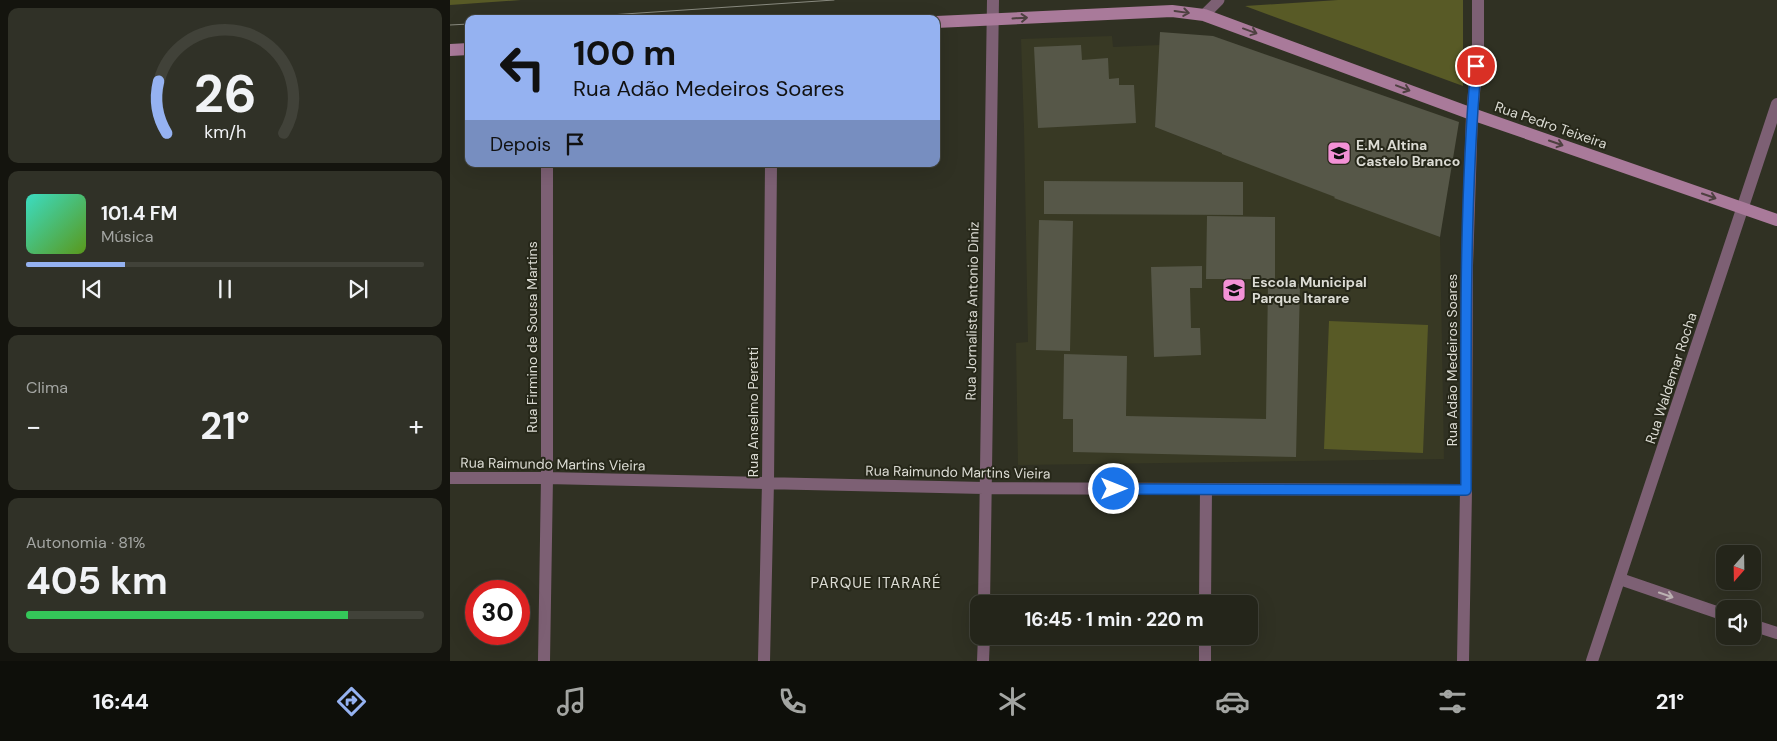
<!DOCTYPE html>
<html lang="pt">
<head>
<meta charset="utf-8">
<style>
	:root { --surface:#24251a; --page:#303127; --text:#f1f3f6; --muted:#a3a5a2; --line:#414239; --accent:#95b2f1 }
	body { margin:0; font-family:"DM Sans",sans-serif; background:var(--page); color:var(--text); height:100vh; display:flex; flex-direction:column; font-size:19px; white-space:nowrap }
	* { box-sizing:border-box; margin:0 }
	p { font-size:16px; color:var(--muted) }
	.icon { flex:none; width:28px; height:28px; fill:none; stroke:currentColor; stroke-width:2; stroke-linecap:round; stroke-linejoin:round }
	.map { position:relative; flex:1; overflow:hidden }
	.side { display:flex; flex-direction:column; gap:8px; padding:8px; background:#14140e; width:450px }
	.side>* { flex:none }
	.top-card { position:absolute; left:15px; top:15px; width:475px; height:152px; border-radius:10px; box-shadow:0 5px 20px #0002,0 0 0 1px var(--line); background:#95b2f1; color:#111; overflow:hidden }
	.needle { width:32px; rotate:200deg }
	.fabs { position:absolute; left:1266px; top:545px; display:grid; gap:10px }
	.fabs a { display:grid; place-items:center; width:45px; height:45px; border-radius:10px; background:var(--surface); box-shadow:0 5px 20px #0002,0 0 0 1px var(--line); font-size:25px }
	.speed { position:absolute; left:15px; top:580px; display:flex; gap:10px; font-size:25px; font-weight:700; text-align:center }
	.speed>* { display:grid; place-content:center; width:65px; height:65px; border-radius:50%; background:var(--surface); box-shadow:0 5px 20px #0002,0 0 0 1px var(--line); line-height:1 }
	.speed .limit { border:8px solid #d22; background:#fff; color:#111 }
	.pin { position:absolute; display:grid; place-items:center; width:42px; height:42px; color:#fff; margin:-21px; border:2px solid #fff; border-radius:50%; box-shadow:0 1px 5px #0007 }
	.me { position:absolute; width:55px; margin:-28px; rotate:90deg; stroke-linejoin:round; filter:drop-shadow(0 0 4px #0008) }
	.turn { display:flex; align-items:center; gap:18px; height:105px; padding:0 25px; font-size:22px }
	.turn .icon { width:65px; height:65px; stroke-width:2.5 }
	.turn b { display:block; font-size:35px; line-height:42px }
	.then { display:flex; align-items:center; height:48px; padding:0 25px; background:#0003; gap:10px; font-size:19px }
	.big { font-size:38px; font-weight:700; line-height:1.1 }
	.side .tile { flex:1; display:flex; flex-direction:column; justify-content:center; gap:8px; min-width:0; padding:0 18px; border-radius:10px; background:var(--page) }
	.side .dial { align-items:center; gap:0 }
	.dial svg { height:130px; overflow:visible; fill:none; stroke:var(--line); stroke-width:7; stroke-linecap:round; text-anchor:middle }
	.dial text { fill:var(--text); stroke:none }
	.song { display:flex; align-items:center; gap:15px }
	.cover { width:60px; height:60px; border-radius:8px; background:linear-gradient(135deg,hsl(170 70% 55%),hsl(90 70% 35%)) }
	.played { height:5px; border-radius:2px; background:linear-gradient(90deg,var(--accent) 25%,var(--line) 25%) }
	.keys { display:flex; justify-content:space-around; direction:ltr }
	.heat { display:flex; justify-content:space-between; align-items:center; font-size:28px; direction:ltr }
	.charge { height:8px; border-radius:4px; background:linear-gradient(90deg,#34c759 81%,var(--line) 0) }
	.trip { position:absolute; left:520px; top:595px; width:288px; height:50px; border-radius:10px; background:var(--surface); box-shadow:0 5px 20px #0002,0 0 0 1px var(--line); font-weight:700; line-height:50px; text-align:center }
	.dock { display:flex; height:80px; justify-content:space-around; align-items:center; background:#0e0f0a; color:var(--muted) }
	.dock .icon { width:35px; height:35px }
	.dock .current { color:var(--accent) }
	.dock b { font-size:22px; color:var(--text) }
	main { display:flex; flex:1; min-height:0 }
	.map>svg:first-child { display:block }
</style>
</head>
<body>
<main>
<section class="side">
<div class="tile dial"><svg viewBox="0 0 100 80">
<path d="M14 69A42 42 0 1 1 86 69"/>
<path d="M14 69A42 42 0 0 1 9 37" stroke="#95b2f1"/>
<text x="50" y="56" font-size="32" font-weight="700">26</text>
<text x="50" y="72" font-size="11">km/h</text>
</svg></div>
<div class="tile">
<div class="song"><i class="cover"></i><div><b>101.4 FM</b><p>Música</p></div></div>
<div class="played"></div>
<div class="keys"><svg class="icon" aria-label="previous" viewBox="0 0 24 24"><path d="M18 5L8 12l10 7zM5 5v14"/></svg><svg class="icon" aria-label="pause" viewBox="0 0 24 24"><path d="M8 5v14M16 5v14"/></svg><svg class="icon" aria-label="next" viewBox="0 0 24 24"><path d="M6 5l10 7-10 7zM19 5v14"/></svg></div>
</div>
<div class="tile"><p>Clima</p>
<div class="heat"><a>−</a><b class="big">21°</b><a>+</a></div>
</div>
<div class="tile"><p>Autonomia · 81%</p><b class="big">405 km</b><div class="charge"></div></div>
</section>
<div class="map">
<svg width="1327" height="661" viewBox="0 0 1327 661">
	<rect width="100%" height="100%" fill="#303123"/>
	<path fill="#383924" d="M662 36 663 47 710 45 705 127 990 237 994 459 568 465 566 343 578 342 574 128 571 39Z"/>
	<path fill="#585a26" d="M0 0H71L0 5Z
		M888 0H1013V86L795 6Z
		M879 321 978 325 973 453 874 449Z"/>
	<path fill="#565748" d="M710 32 763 36 1009 122 990 237 884 198 885 197 772 154V153L705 127Z
		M631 45 632 60 658 58 659 79 669 78V85H684L686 123 588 128 584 47Z
		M594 181 793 182V215L594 214Z
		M757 216 825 217V279H756Z
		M589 220 623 221 620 351 586 350Z
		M752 266V288H740L741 328H750L751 355 704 357 701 267Z
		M818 284H850L846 457 623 452V419H613L614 354 677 356 676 416 816 419Z"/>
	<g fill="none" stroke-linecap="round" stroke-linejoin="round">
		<path stroke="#7d6074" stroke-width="11" d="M754 15 769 0"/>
		<path stroke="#7d6074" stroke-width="12" d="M0 478H97L534 488 1016 490
			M1170 579 1275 615
			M534 604 543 0
			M755 604 756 489
			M1302 625 1327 633
			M94 661 97 478V164
			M314 661 318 482 321 164
			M533 661 534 636
			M755 661V636
			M1013 661 1016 490 1017 266 1022 114 1028 51V0
			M1142 661 1327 104"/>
		<path stroke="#a97a9a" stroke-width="12" d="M486 22 722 11 754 15 1022 114 1327 220
			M0 50 19 49"/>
		<path stroke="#898a7f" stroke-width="1" d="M100 19 384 0
			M0 25 19 24"/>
	</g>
	<defs><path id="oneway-shaft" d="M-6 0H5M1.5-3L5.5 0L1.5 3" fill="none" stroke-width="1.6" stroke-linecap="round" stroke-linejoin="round" transform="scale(1.25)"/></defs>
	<g stroke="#4d4040">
		<use href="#oneway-shaft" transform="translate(732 12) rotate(8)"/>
		<use href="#oneway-shaft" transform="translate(570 18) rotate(-3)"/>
		<use href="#oneway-shaft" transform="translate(800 31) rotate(20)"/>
		<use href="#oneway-shaft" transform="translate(953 88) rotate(21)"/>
		<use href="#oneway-shaft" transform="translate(1106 143) rotate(19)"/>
		<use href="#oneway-shaft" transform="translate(1259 196) rotate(19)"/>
	</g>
	<use stroke="#bbb1b2" href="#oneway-shaft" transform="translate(1216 595) rotate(19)"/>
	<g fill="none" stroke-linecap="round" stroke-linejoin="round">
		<g stroke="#114b97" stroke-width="12">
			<path id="route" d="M664 489 1016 490C1016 349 1014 207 1026 66"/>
		</g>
		<use href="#route" stroke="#1a73e8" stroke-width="9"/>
	</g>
	<defs>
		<g id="school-square" transform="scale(1.25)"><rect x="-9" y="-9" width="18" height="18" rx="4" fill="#f391d6" stroke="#262719"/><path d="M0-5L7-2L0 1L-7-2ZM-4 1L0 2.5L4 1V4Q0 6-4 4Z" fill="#111"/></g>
	</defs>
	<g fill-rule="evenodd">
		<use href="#school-square" x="889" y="153"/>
		<use href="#school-square" x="784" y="290"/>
	</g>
	<g text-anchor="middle" stroke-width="4" stroke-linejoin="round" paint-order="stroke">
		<g font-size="14" fill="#dcdcd4" stroke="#262719">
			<text transform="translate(1101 125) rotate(19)" y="5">Rua Pedro Teixeira</text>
			<text transform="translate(522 311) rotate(-89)" y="5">Rua Jornalista Antonio Diniz</text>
			<text transform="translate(82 337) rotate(-90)" y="5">Rua Firmino de Sousa Martins</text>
			<text transform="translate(1002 360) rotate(-90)" y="5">Rua Adão Medeiros Soares</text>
			<text transform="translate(1221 378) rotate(-72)" y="5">Rua Waldemar Rocha</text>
			<text transform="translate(303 412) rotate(-90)" y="5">Rua Anselmo Peretti</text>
			<text transform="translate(103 464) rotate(1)" y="5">Rua Raimundo Martins Vieira</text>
			<text transform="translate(508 472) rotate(1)" y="5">Rua Raimundo Martins Vieira</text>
		</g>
		<g font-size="14" font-weight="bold" fill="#dcdcd4" stroke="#262719" text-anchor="start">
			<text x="906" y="150">E.M. Altina<tspan x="906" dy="16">Castelo Branco</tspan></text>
			<text x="802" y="287">Escola Municipal<tspan x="802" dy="16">Parque Itarare</tspan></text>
		</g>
		<g font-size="15" letter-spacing="1" fill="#dcdcd4" stroke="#262719">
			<text x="426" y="588">PARQUE ITARARÉ</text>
		</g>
	</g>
</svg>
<div class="fabs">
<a><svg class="needle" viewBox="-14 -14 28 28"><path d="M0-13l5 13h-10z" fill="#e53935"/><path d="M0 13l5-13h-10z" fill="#a3a5a2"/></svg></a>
<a><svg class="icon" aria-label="sound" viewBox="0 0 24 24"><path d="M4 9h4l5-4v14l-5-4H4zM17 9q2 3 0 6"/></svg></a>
</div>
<div class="speed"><div class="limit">30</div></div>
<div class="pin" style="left:1026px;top:66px;background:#d93025"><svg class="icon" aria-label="arrive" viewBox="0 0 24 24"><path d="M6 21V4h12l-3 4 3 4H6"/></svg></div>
<svg class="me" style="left:664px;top:489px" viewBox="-20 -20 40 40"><circle r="17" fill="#1a73e8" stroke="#fff" stroke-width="3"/><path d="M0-11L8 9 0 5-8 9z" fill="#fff"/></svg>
<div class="trip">16:45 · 1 min · 220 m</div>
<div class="top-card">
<div class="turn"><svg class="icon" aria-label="left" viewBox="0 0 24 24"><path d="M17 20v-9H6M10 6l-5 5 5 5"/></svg><div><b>100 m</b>Rua Adão Medeiros Soares</div></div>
<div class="then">Depois<svg class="icon" aria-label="arrive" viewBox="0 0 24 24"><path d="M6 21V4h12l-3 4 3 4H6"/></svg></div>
</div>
</div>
</main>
<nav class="dock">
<b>16:44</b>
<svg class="icon current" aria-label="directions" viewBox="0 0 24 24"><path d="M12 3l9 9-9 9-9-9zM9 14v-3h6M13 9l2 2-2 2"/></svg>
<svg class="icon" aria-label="music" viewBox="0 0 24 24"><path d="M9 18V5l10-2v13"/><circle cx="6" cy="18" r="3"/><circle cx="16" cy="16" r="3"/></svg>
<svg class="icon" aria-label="phone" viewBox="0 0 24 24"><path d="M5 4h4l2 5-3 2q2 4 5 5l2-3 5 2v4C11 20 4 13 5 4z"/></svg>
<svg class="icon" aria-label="climate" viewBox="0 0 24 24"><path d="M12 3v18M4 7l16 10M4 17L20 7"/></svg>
<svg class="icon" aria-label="car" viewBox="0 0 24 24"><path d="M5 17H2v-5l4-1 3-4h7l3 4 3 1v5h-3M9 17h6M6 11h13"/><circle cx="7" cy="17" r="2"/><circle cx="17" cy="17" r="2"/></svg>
<svg class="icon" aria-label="filters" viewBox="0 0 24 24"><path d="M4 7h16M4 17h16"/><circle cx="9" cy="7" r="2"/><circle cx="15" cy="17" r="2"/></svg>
<b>21°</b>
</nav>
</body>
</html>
